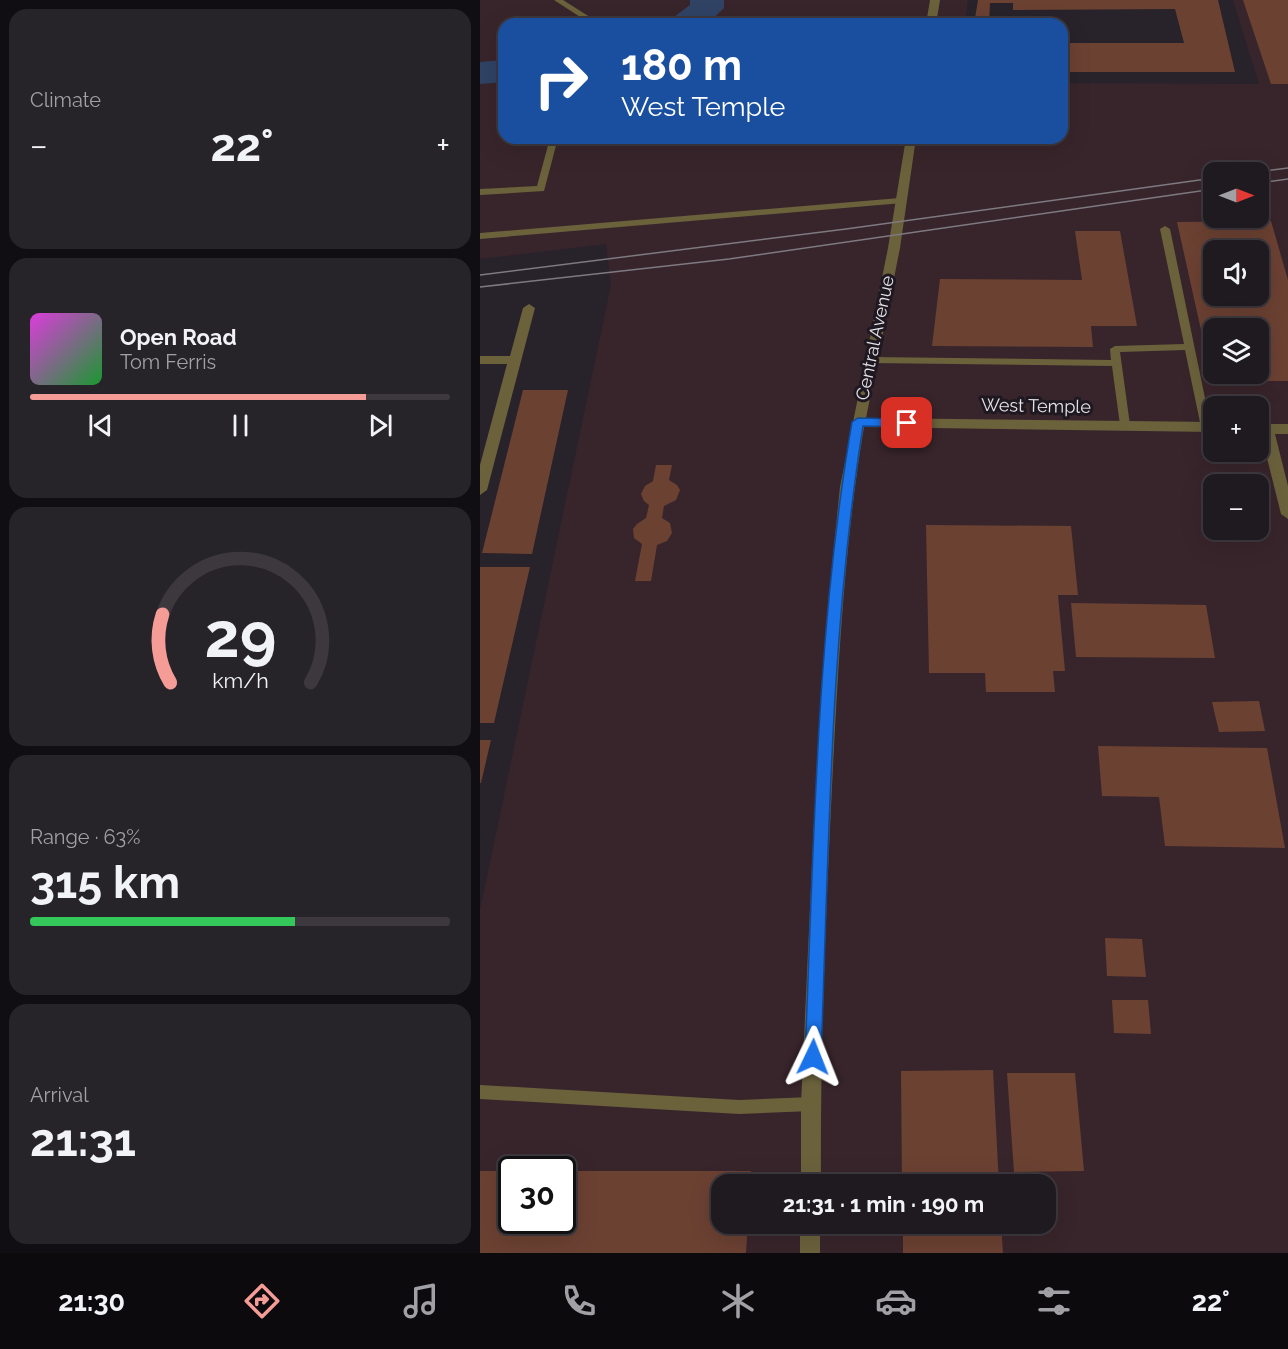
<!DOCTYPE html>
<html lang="en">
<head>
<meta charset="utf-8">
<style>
	:root { --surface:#1e1a20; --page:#262329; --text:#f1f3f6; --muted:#a1a1a5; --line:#3c383e; --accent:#f59c96 }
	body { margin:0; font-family:Raleway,sans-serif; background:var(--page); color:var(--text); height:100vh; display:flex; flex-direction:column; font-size:22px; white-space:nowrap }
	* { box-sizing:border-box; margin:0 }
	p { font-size:20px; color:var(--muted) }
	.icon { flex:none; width:33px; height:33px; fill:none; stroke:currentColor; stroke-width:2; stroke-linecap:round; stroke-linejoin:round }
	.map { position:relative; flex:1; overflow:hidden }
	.side { display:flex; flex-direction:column; gap:9px; padding:9px; background:#100e12; width:480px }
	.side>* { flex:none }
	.banner { position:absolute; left:18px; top:18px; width:570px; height:126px; border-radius:18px; box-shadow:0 6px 24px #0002,0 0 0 2px var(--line); background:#1a4fa0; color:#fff; overflow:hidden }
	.needle { width:39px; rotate:90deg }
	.tools { position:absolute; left:723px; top:162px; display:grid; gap:12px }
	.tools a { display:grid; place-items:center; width:66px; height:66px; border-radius:12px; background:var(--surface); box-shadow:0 6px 24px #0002,0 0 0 2px var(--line); font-size:30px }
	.speed { position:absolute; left:18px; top:1156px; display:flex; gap:12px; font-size:30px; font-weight:700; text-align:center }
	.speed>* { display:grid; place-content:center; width:78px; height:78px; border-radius:50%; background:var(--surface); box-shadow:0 6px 24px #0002,0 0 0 2px var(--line); line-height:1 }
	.speed .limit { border:3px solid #111; border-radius:9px; background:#fff; color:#111 }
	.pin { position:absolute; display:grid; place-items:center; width:51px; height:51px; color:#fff; margin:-26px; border-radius:12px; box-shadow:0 3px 9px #0006 }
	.me { position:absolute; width:66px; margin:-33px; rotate:2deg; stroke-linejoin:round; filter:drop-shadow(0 0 4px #0008) }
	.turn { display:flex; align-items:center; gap:21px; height:126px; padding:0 24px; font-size:27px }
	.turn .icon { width:78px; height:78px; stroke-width:2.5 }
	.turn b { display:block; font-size:42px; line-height:51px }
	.big { font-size:45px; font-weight:700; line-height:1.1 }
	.side .widget { flex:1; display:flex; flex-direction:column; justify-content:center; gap:9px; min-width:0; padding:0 21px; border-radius:18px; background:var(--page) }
	.side .dial { align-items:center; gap:0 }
	.dial svg { height:156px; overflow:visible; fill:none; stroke:var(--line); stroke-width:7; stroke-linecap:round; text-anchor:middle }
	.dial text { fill:var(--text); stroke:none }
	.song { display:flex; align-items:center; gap:18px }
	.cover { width:72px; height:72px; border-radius:9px; background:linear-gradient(135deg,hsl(300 70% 55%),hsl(130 70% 35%)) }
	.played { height:6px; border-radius:3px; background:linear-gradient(90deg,var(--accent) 80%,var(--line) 80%) }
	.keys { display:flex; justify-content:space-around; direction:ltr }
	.heat { display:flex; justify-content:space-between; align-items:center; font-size:33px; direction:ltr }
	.charge { height:9px; border-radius:4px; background:linear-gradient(90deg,#34c759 63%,var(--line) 0) }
	.trip { position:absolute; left:231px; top:1174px; width:345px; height:60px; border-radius:18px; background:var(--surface); box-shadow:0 6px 24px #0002,0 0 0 2px var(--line); font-weight:700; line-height:60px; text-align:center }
	.tab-bar { display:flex; height:96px; justify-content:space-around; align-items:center; background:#0c0a0d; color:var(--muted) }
	.tab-bar .icon { width:42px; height:42px }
	.tab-bar .current { color:var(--accent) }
	.tab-bar b { font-size:27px; color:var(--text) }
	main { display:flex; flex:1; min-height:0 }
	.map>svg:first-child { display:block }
</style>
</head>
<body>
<main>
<section class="side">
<div class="widget"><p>Climate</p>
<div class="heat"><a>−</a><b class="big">22°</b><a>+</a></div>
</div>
<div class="widget">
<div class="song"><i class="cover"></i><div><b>Open Road</b><p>Tom Ferris</p></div></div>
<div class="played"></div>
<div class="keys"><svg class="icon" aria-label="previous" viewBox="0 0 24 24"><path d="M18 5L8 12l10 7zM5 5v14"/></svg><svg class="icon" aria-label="pause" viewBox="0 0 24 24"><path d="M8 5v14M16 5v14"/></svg><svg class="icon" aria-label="next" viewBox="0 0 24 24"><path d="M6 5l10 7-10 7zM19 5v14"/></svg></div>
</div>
<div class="widget dial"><svg viewBox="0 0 100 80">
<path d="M14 69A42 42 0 1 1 86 69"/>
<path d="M14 69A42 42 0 0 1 10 34" stroke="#f59c96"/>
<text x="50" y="56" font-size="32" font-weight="700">29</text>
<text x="50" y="72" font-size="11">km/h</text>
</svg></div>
<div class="widget"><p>Range · 63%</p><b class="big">315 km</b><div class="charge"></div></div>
<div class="widget"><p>Arrival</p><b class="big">21:31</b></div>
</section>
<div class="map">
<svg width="808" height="1253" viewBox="0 0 808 1253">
	<rect width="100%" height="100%" fill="#28222a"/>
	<path fill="#38252b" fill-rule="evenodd" d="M0 0H488L485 24H24V138H582V83L779 84 753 0H808V1253H0V910L131 285 126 244 0 259ZM734 172H778V218H734ZM734 250H778V296H734ZM734 328H778V374H734ZM734 406H778V452H734ZM734 484H778V530H734ZM32 1170H82V1221H32ZM242 1185H566V1224H242Z"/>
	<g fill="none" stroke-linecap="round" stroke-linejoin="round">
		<path fill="#304365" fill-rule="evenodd" d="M210 0H244V8L227 24H189L194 17 210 5Z
			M24 60V82L0 84V62Z"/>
	</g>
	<path fill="#6b4132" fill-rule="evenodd" d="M498 0H738L755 72H582V43H704L695 9 533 10V3H510L509 24H494Z
		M763 0H808V84H791Z
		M791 221 808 280V381H768L766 374H778V328H734V339H723L697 222ZM734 250H778V296H734Z
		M595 231H640L657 326H611L613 347 452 346 460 279 602 280Z
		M43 390H88L52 554 2 553Z
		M176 465H192L189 480 197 485 200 490 196 500 184 506 182 518 190 523 192 533 187 541 177 545 171 581H155L162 544 154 538 153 529 157 524 166 518 169 505 164 501 161 494 165 486 173 481Z
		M446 525 591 526 598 595H578L585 671H573L575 692H506L505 673H449Z
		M0 567H50L14 723H0Z
		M591 603 726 605 735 658 596 657Z
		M779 701 785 731 739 732 732 702Z
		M0 740H11L1 783H0Z
		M618 746 787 748 805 848 685 846 679 797 622 796Z
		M625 938 662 939 666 977 627 976Z
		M632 1000H668L671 1034 634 1033Z
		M513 1070 519 1185H422L421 1071Z
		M527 1073H595L604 1171 534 1172Z
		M0 1171H32V1221H82V1171H271L270 1185H242V1224H268L266 1253H0Z
		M423 1224H521L523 1253H423Z"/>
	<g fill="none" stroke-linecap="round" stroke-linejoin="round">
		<path fill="#6b623c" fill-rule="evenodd" d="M74 0H83L121 24H111Z
			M70 138H78L64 191 0 195V189L57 186Z
			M420 198 423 199V203L0 239V233Z
			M685 226 690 229 731 427 730 430 726 431 721 427 705 350 640 352 650 425 645 429 640 425 632 366 390 363 385 360 390 357 631 360 630 349 635 346 704 344 680 229Z
			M0 1085 259 1100 331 1097 336 1099 339 1104 336 1109 331 1111 259 1114 0 1099Z"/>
		<path fill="#6b623c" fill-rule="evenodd" d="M450 0H460L456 24H446Z
			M426 138H436L420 248 386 418 734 422V432L384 427C365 539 359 653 353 766 346 906 340 1046 341 1185H321V1104L334 821 347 615 360 487 408 248Z
			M49 304 55 308 7 490 0 495V465L27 364H0V356H30L43 308Z
			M778 424H808V434H795L808 486V519L801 514 781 434H778Z
			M320 1224H340V1253H320Z"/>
		<path stroke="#7f7980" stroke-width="1.5" d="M775 172 808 168
			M778 183 808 179
			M0 275 366 229 734 178
			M0 287 249 259 734 189"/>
	</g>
	<path fill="#1a73e8" stroke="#114b97" stroke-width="1.5" d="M378 418 427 419 433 423 427 427 383 426C350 634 349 847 341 1057L339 1062 333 1065 327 1062 325 1057C334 845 336 631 372 422Z"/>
	<g text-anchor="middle" stroke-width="6" stroke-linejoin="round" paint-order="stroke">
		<g font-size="18" fill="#e7e2e8" stroke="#1e1821">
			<text transform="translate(395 338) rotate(-78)" y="6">Central Avenue</text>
			<text transform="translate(556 406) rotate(1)" y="6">West Temple</text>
		</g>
	</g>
</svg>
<div class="tools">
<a><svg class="needle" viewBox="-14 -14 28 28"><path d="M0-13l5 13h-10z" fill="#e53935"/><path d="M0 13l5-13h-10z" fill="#a1a1a5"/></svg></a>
<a><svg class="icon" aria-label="sound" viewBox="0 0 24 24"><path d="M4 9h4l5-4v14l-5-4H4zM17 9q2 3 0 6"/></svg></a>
<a><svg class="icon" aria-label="layers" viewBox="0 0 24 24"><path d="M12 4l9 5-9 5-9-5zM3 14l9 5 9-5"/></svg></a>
<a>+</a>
<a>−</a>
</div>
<div class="speed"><div class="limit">30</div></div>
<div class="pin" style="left:427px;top:423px;background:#d93025"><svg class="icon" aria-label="arrive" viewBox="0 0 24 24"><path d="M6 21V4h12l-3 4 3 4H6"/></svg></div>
<svg class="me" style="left:333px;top:1057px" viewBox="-20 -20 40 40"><path d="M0-17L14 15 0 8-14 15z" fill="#1a73e8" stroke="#fff" stroke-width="4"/></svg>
<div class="trip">21:31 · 1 min · 190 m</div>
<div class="banner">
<div class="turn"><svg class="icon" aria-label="right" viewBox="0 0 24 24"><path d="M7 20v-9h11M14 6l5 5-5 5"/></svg><div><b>180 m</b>West Temple</div></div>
</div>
</div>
</main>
<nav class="tab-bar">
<b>21:30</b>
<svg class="icon current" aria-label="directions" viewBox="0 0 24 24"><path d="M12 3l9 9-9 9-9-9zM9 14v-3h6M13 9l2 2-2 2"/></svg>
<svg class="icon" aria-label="music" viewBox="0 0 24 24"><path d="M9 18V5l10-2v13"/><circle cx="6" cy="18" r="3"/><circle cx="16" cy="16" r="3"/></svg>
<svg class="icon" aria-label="phone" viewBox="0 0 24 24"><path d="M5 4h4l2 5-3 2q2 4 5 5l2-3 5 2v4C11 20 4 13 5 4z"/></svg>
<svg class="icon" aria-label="climate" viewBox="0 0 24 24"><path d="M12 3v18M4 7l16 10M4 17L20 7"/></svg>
<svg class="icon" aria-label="car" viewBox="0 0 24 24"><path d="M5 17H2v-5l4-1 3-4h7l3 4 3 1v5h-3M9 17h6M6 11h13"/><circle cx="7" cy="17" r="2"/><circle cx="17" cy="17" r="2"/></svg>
<svg class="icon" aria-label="filters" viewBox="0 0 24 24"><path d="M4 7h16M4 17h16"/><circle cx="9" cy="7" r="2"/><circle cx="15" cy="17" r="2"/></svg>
<b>22°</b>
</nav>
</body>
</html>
